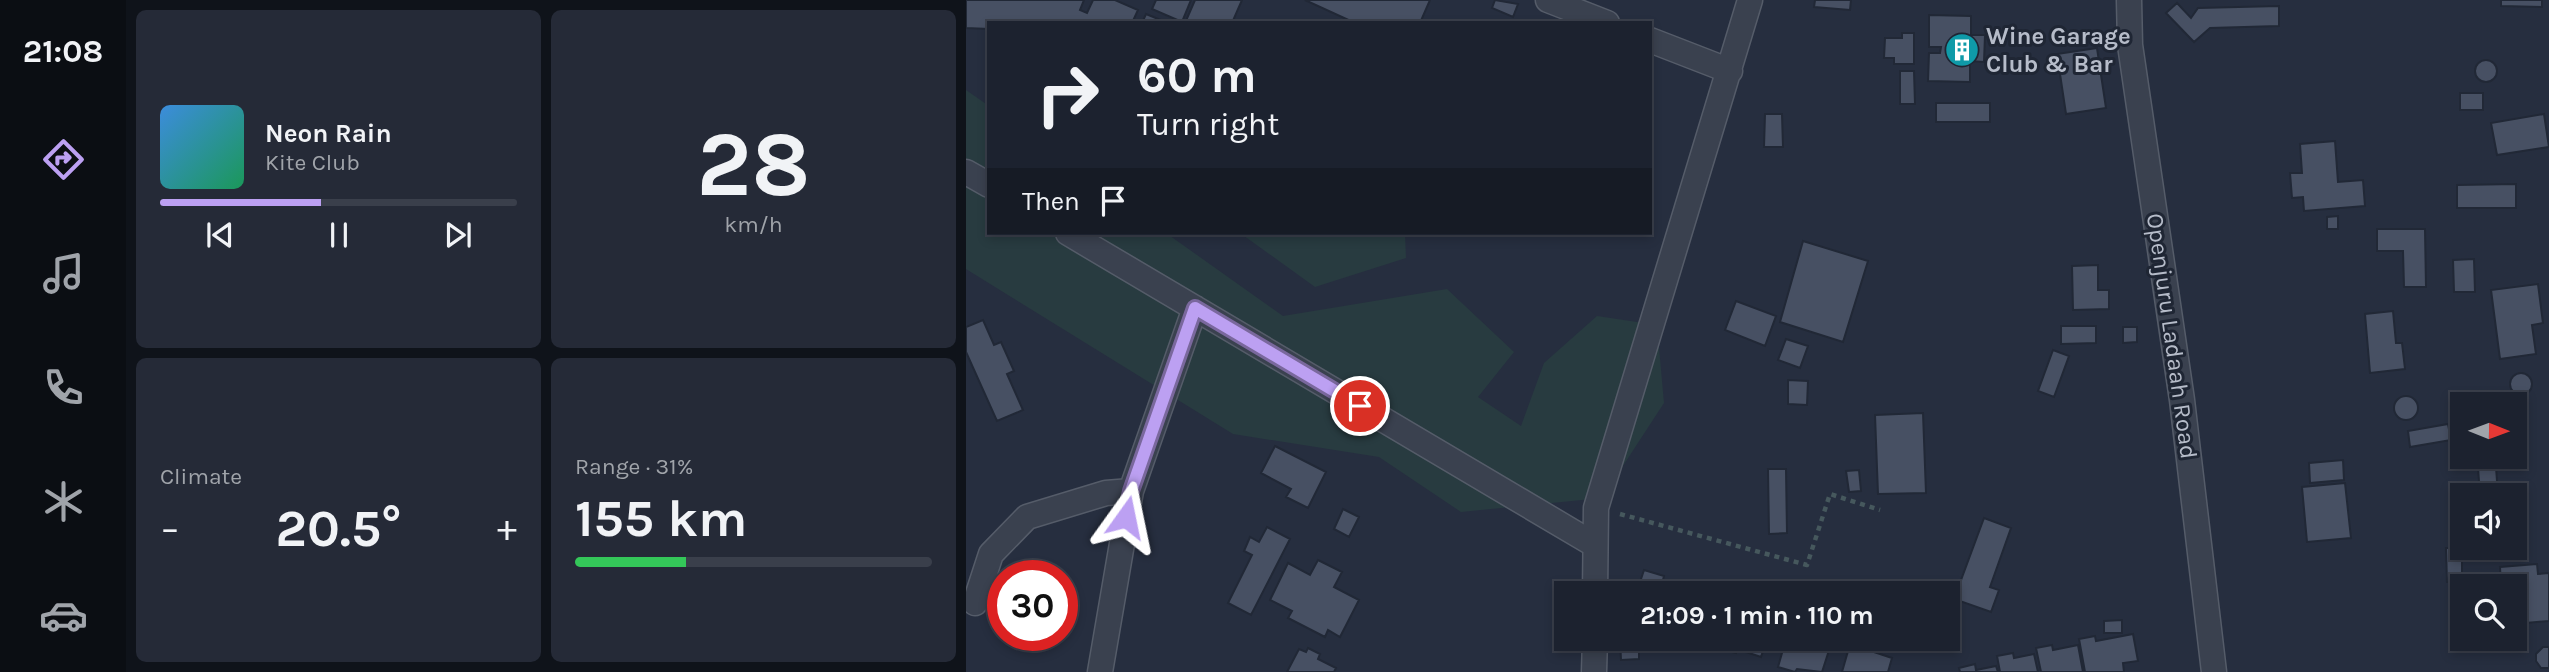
<!DOCTYPE html>
<html lang="en">
<head>
<meta charset="utf-8">
<style>
	:root { --surface:#1c222f; --page:#252a37; --text:#f1f3f6; --muted:#a0a4aa; --line:#3a3f4b; --accent:#bca0f2 }
	body { margin:0; font-family:Karla,sans-serif; background:var(--page); color:var(--text); height:100vh; display:flex; flex-direction:column; font-size:26px; white-space:nowrap }
	* { box-sizing:border-box; margin:0 }
	p { font-size:23px; color:var(--muted) }
	.icon { flex:none; width:38px; height:38px; fill:none; stroke:currentColor; stroke-width:2; stroke-linecap:round; stroke-linejoin:round }
	.map { position:relative; flex:1; overflow:hidden }
	.sheet { display:flex; flex-direction:column; gap:10px; padding:10px; background:#0f131a; width:840px }
	.sheet>* { flex:none }
	.hud { position:absolute; left:21px; top:21px; width:665px; height:214px; border-radius:0px; box-shadow:0 4px 10px #0003,0 0 0 2px var(--line); background:#1c222f; color:var(--text); overflow:hidden }
	.needle { width:46px; rotate:91deg }
	.controls { position:absolute; left:1484px; top:392px; display:grid; gap:14px }
	.controls a { display:grid; place-items:center; width:77px; height:77px; border-radius:0px; background:var(--surface); box-shadow:0 4px 10px #0003,0 0 0 2px var(--line); font-size:35px }
	.speed { position:absolute; left:21px; top:560px; display:flex; gap:14px; font-size:35px; font-weight:700; text-align:center }
	.speed>* { display:grid; place-content:center; width:91px; height:91px; border-radius:50%; background:var(--surface); box-shadow:0 4px 10px #0003,0 0 0 2px var(--line); line-height:1 }
	.speed .limit { border:10px solid #d22; background:#fff; color:#111 }
	.pin { position:absolute; display:grid; place-items:center; width:60px; height:60px; color:#fff; margin:-30px; border:4px solid #fff; border-radius:50%; box-shadow:0 2px 7px #0007 }
	.me { position:absolute; width:77px; margin:-38px; rotate:12deg; stroke-linejoin:round; filter:drop-shadow(0 0 5px #0008) }
	.turn { display:flex; align-items:center; gap:24px; height:147px; padding:0 35px; font-size:32px }
	.turn .icon { width:91px; height:91px; stroke-width:2.5 }
	.turn b { display:block; font-size:49px; line-height:60px }
	.then { display:flex; align-items:center; height:66px; padding:0 35px; background:#0003; gap:14px; font-size:26px }
	.big { font-size:52px; font-weight:700; line-height:1.1 }
	.sheet .widget { flex:1; display:flex; flex-direction:column; justify-content:center; gap:10px; min-width:0; padding:0 24px; border-radius:10px; background:var(--page) }
	.sheet .dial { align-items:center; gap:0 }
	.dial b { font-size:91px; line-height:1 }
	.song { display:flex; align-items:center; gap:21px }
	.cover { width:84px; height:84px; border-radius:10px; background:linear-gradient(135deg,hsl(210 70% 55%),hsl(150 70% 35%)) }
	.played { height:7px; border-radius:4px; background:linear-gradient(90deg,var(--accent) 45%,var(--line) 45%) }
	.keys { display:flex; justify-content:space-around; direction:ltr }
	.heat { display:flex; justify-content:space-between; align-items:center; font-size:38px; direction:ltr }
	.charge { height:10px; border-radius:5px; background:linear-gradient(90deg,#34c759 31%,var(--line) 0) }
	.sheet .tiles { flex:1; display:grid; gap:10px; grid-template-columns:repeat(2,1fr) }
	.trip { position:absolute; left:588px; top:581px; width:406px; height:70px; border-radius:0px; background:var(--surface); box-shadow:0 4px 10px #0003,0 0 0 2px var(--line); font-weight:700; line-height:70px; text-align:center }
	main { display:flex; flex:1; min-height:0 }
	.menu { display:flex; flex-direction:column; width:126px; justify-content:space-around; align-items:center; background:#0b0e13; color:var(--muted) }
	.menu .icon { width:49px; height:49px }
	.menu .current { color:var(--accent) }
	.menu b { font-size:32px; color:var(--text) }
	.map>svg:first-child { display:block }
</style>
</head>
<body>
<main>
<nav class="menu">
<b>21:08</b>
<svg class="icon current" aria-label="directions" viewBox="0 0 24 24"><path d="M12 3l9 9-9 9-9-9zM9 14v-3h6M13 9l2 2-2 2"/></svg>
<svg class="icon" aria-label="music" viewBox="0 0 24 24"><path d="M9 18V5l10-2v13"/><circle cx="6" cy="18" r="3"/><circle cx="16" cy="16" r="3"/></svg>
<svg class="icon" aria-label="phone" viewBox="0 0 24 24"><path d="M5 4h4l2 5-3 2q2 4 5 5l2-3 5 2v4C11 20 4 13 5 4z"/></svg>
<svg class="icon" aria-label="climate" viewBox="0 0 24 24"><path d="M12 3v18M4 7l16 10M4 17L20 7"/></svg>
<svg class="icon" aria-label="car" viewBox="0 0 24 24"><path d="M5 17H2v-5l4-1 3-4h7l3 4 3 1v5h-3M9 17h6M6 11h13"/><circle cx="7" cy="17" r="2"/><circle cx="17" cy="17" r="2"/></svg>
</nav>
<section class="sheet">
<div class="tiles">
<div class="widget">
<div class="song"><i class="cover"></i><div><b>Neon Rain</b><p>Kite Club</p></div></div>
<div class="played"></div>
<div class="keys"><svg class="icon" aria-label="previous" viewBox="0 0 24 24"><path d="M18 5L8 12l10 7zM5 5v14"/></svg><svg class="icon" aria-label="pause" viewBox="0 0 24 24"><path d="M8 5v14M16 5v14"/></svg><svg class="icon" aria-label="next" viewBox="0 0 24 24"><path d="M6 5l10 7-10 7zM19 5v14"/></svg></div>
</div>
<div class="widget dial"><b>28</b><p>km/h</p></div>
<div class="widget"><p>Climate</p>
<div class="heat"><a>−</a><b class="big">20.5°</b><a>+</a></div>
</div>
<div class="widget"><p>Range · 31%</p><b class="big">155 km</b><div class="charge"></div></div>
</div>
</section>
<div class="map">
<svg width="1583" height="672" viewBox="0 0 1583 672">
	<rect width="100%" height="100%" fill="#262e3f"/>
	<path fill="#283b40" d="M0 90 23 106V233H200L317 316 481 289 548 352 512 397 555 426 578 363 631 316 691 325 698 403 636 498 495 512 413 457 267 434 0 269Z
		M274 233H439L440 258 349 287Z"/>
	<path fill="#475063" stroke="#212836" stroke-width="2" d="M0 0H118L114 10 121 13 127 0H149L172 10 166 23H23V29L0 28Z
		M190 0H225L216 22 186 9Z
		M229 0H276L266 23H219Z
		M339 0H464L454 23H389Z
		M529 0 552 4 547 17 526 8Z
		M849 0H885L884 10 848 7Z
		M1535 0H1576V7L1535 6Z
		M1211 3 1225 18 1232 8 1313 6V26L1244 28 1228 42 1200 13Z
		M180 14 202 23H176Z
		M963 15 1005 16V35H1019L1018 62 1004 61V82L962 81 963 53H974L975 47H963Z
		M936 33H948V64H928V58H918L919 38H936Z
		M1131 48 1140 108 1100 114 1091 54Z
		M1509 71a11 11 0 1 1 22 0a11 11 0 1 1-22 0Z
		M934 71H948L949 104H934Z
		M1494 93H1517V110H1494Z
		M970 103H1024V122H970Z
		M799 114H816L817 147H798Z
		M1578 114 1583 147 1531 155 1525 123Z
		M1369 141 1372 182 1397 180 1399 206 1338 211 1337 197 1326 198 1324 173H1336L1334 144Z
		M1550 184V208H1491V185Z
		M1372 216V229H1361V217Z
		M1411 229H1459L1460 287H1438L1437 251H1411Z
		M837 241 902 261 877 342 814 322Z
		M1508 259 1509 292H1488L1487 260Z
		M1132 265V290H1143V309L1107 310 1106 266Z
		M1572 284 1577 323 1566 325 1570 354 1534 359 1525 290Z
		M770 301 810 316 799 346 759 330Z
		M1427 311 1430 343H1436L1439 369 1404 373 1399 314Z
		M17 320 28 345 35 342 48 371 41 374 57 410 31 421 0 352V327Z
		M1095 326H1130V343L1095 344Z
		M1157 327H1171V342L1157 343Z
		M820 339 842 346 834 368 812 360Z
		M1087 350 1103 356 1088 397 1072 391Z
		M1544 384a11 11 0 1 1 22 0a11 11 0 1 1-22 0Z
		M822 380 842 381 841 405 822 404Z
		M1428 408a12 12 0 1 1 24 0a12 12 0 1 1-24 0Z
		M957 413 960 493 912 494 909 415Z
		M1482 424 1485 440 1444 447 1442 431Z
		M309 446 360 472 342 508 320 497 325 489 295 473Z
		M1377 460 1378 480 1344 483 1343 463Z
		M1530 467 1532 495H1514L1512 468Z
		M802 469H820L821 533 803 534Z
		M893 470 895 491 883 492 880 471Z
		M1379 483 1385 538 1341 542 1336 487Z
		M377 509 393 517 383 537 368 529Z
		M1018 518 1045 528 1024 587 1033 590 1025 612 988 599Z
		M301 527 324 539 285 615 262 603 286 555 278 551 284 537 293 542Z
		M1480 548H1496V582H1481Z
		M352 560 376 572 368 587 393 600 374 637 362 630 359 637 322 618 326 611 304 600 322 563 344 575Z
		M1571 564 1572 574 1583 573V621L1549 624V586H1535L1534 567Z
		M678 570 698 576 695 588 674 582Z
		M693 590 746 591V593H693Z
		M1156 620V633H1138V621Z
		M1167 634 1172 661 1157 663 1158 672H1119L1113 639 1129 636 1130 641Z
		M654 639H673V659L655 660Z
		M755 639H801L795 657 771 649 770 653 752 648Z
		M820 639 866 641 856 672 831 669 829 672 812 667Z
		M884 644 926 658 922 672H876Z
		M1086 645 1087 650 1112 645 1117 672H1075L1070 648Z
		M1577 647H1583V668H1575L1570 661V654Z
		M342 648 354 654 352 659 370 668 368 672H321L333 649 340 652Z
		M1047 653 1048 658 1068 654 1072 672H1034L1031 656Z
		M1009 664 1010 670 1030 666 1032 672H994L993 668Z"/>
	<g fill="none" stroke-linecap="round" stroke-linejoin="round">
		<g stroke="#555c69" stroke-width="27">
			<path id="street" d="M582 0 641 23
				M1163 0 1164 45 1216 400 1248 672
				M684 40 764 71
				M0 172 23 185
				M102 233 629 545
				M629 593 630 508 784 0
				M9 603 25 554 61 517 140 493 165 491
				M134 672 165 491 229 308
				M628 672 629 639"/>
		</g>
		<path stroke="#46585d" stroke-width="4.5" stroke-dasharray="5 5" stroke-linecap="butt" d="M654 514 841 565 864 494 914 510"/>
		<use href="#street" stroke="#3a414f" stroke-width="24"/>
	</g>
	<g fill="none" stroke-linecap="round" stroke-linejoin="round">
		<g stroke="#7a689d" stroke-width="18">
			<path id="route" d="M160 517 165 491 229 308 394 406"/>
		</g>
		<use href="#route" stroke="#bca0f2" stroke-width="12"/>
	</g>
	<defs>
		<g id="building-disc" transform="scale(1.75)"><circle r="9.5" fill="#0f9aa8" stroke="#1f2634"/><path d="M-4-6H4V6H1V3H-1V6H-4ZM-2.5-4.3h1.7v1.8h-1.7ZM.8-4.3h1.7v1.8H.8ZM-2.5-1h1.7V.8h-1.7ZM.8-1h1.7V.8H.8Z" fill="#fff"/></g>
	</defs>
	<g fill-rule="evenodd">
		<use href="#building-disc" x="996" y="50"/>
	</g>
	<g text-anchor="middle" stroke-width="6" stroke-linejoin="round" paint-order="stroke">
		<g font-size="24" font-weight="bold" fill="#b6bcc9" stroke="#1f2634" text-anchor="start">
			<text x="1020" y="44">Wine Garage<tspan x="1020" dy="28">Club &amp; Bar</tspan></text>
		</g>
		<g font-size="24" fill="#b6bcc9" stroke="#1f2634">
			<text transform="translate(1206 336) rotate(82)" y="8">Openjuru Ladaah Road</text>
		</g>
	</g>
</svg>
<div class="controls">
<a><svg class="needle" viewBox="-14 -14 28 28"><path d="M0-13l5 13h-10z" fill="#e53935"/><path d="M0 13l5-13h-10z" fill="#a0a4aa"/></svg></a>
<a><svg class="icon" aria-label="sound" viewBox="0 0 24 24"><path d="M4 9h4l5-4v14l-5-4H4zM17 9q2 3 0 6"/></svg></a>
<a><svg class="icon" aria-label="search" viewBox="0 0 24 24"><circle cx="10" cy="10" r="6"/><path d="M15 15l6 6"/></svg></a>
</div>
<div class="speed"><div class="limit">30</div></div>
<div class="pin" style="left:394px;top:406px;background:#d93025"><svg class="icon" aria-label="arrive" viewBox="0 0 24 24"><path d="M6 21V4h12l-3 4 3 4H6"/></svg></div>
<svg class="me" style="left:160px;top:517px" viewBox="-20 -20 40 40"><path d="M0-17L14 15 0 8-14 15z" fill="#bca0f2" stroke="#fff" stroke-width="4"/></svg>
<div class="trip">21:09 · 1 min · 110 m</div>
<div class="hud">
<div class="turn"><svg class="icon" aria-label="right" viewBox="0 0 24 24"><path d="M7 20v-9h11M14 6l5 5-5 5"/></svg><div><b>60 m</b>Turn right</div></div>
<div class="then">Then<svg class="icon" aria-label="arrive" viewBox="0 0 24 24"><path d="M6 21V4h12l-3 4 3 4H6"/></svg></div>
</div>
</div>
</main>
</body>
</html>
